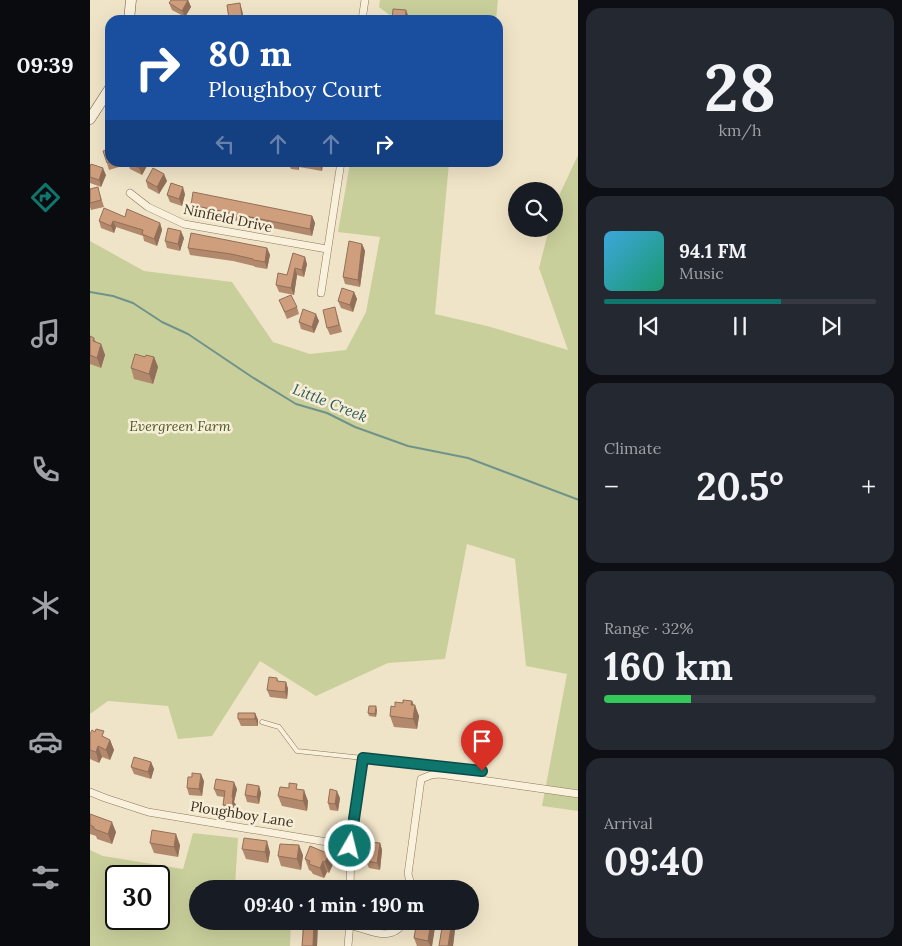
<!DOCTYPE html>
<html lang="en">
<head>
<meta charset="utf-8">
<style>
	:root { --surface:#171b24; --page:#242831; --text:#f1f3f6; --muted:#9ea1a6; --line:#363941; --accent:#0f766e }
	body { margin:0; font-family:Lora,serif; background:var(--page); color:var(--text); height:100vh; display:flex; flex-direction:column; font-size:19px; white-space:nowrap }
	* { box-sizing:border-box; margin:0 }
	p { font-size:16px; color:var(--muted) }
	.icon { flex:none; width:28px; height:28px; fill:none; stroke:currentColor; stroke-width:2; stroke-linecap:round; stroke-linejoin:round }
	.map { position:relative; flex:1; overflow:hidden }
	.panel { display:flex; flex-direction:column; gap:8px; padding:8px; background:#0d0f14; width:324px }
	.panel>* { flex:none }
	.guide { position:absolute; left:15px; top:15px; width:398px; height:152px; border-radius:15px; box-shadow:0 5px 20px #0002; background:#1a4fa0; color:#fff; overflow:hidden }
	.tools { position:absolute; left:418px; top:182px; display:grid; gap:10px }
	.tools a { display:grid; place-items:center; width:55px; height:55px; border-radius:50%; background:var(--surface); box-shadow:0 5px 20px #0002; font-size:25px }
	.speed { position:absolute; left:15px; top:865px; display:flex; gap:10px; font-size:25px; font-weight:700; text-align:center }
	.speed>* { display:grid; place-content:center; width:65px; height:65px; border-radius:50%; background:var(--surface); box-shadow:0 5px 20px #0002; line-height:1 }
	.speed .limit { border:2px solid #111; border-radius:8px; background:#fff; color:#111 }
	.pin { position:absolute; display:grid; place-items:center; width:42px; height:42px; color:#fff; margin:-51px -21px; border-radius:50% 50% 50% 0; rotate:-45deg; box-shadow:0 0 5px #0007 }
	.pin .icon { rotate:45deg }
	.me { position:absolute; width:55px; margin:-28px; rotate:8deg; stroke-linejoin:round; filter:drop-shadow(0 0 4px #0008) }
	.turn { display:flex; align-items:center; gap:18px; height:105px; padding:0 20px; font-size:22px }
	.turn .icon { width:65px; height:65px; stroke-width:2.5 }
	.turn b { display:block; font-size:35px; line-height:42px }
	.lanes { display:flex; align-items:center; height:48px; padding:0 20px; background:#0003; justify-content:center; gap:25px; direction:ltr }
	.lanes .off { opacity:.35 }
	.big { font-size:38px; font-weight:700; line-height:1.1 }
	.panel .card { flex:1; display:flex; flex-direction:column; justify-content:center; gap:8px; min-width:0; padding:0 18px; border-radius:15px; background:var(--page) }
	.panel .dial { align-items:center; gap:0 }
	.dial b { font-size:65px; line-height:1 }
	.song { display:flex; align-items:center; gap:15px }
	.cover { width:60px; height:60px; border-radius:8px; background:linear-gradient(135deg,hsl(200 70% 55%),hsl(160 70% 35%)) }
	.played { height:5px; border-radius:2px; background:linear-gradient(90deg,var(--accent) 65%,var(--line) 65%) }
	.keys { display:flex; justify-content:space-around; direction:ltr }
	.heat { display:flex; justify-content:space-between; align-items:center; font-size:28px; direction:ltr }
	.charge { height:8px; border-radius:4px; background:linear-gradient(90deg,#34c759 32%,var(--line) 0) }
	.trip { position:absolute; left:99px; top:880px; width:290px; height:50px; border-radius:25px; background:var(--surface); box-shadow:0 5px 20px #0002; font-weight:700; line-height:50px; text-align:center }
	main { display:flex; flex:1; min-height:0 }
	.dock { display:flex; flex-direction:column; width:90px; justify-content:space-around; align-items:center; background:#090b0e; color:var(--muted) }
	.dock .icon { width:35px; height:35px }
	.dock .selected { color:var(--accent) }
	.dock b { font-size:22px; color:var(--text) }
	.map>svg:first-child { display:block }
</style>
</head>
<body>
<main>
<nav class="dock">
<b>09:39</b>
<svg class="icon selected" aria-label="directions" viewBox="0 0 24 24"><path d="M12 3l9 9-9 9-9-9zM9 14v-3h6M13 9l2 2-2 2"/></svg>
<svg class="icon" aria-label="music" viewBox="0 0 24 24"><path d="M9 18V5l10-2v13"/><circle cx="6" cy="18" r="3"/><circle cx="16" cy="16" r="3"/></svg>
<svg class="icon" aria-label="phone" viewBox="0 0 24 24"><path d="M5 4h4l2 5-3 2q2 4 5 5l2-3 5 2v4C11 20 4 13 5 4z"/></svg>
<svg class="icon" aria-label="climate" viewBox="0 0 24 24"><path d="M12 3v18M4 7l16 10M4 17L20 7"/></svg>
<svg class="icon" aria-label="car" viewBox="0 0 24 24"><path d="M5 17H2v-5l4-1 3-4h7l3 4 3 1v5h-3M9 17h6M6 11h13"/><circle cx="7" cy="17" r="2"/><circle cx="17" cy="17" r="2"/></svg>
<svg class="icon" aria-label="filters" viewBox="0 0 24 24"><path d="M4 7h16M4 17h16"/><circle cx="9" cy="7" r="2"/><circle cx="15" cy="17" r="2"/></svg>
</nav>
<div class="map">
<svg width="489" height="946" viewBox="0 0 489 946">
	<rect width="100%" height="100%" fill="#f0e4c8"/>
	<path fill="#c9cf9b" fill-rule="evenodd" d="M290 0H408L406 20H306L289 7Z
		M488 155V811L452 806 477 674 436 666 425 559 377 544 355 659 298 663 226 696 170 661 122 736 88 739 78 706 18 701 0 714V241L54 271 142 282 183 342 220 354 256 350 276 312 290 237 248 232 260 163H359L345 314 397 326 478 350 449 268 459 229H464V212L466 202Z
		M103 833 148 838 145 886 152 889H108V921H201L200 946H0V850L13 856 93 869ZM69 876V919H26V876Z"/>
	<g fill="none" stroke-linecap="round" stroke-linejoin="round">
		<path stroke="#6f938a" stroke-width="2" d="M0 292 23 296 43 303 72 322 98 334 162 377 206 404 237 413 265 427 318 446 378 458 489 500"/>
		<g stroke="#8d765c" stroke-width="5">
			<path id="service" d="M172 722 189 727 207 751 273 758"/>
		</g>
		<g stroke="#8d765c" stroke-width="8">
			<path id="minor" d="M272 20 275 0
				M40 193 58 207 94 224 237 249
				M231 293 251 162
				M0 792 15 798 58 812 261 846
				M260 889 261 846 273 758 392 771
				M319 889 320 881 318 874 331 779 341 775 349 774 489 794
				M260 925C280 930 301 944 315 921
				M258 946 260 922"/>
		</g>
		<g stroke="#6f573f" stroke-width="11">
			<path id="secondary" d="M39 20 41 0
				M0 119 20 88"/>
		</g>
		<use href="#service" stroke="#faf1dc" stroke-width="4"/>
		<use href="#minor" stroke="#faf1dc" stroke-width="7"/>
		<use href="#secondary" stroke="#faf1dc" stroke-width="10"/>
	</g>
	<path fill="#b2896c" d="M98 0 101 7 95 17 82 10 79 3Z
		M137 5 152 10 154 20H139Z
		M20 162H31L32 166 19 170 17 163Z
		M37 162 58 164 52 175 40 169Z
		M183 162H233L232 171 209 167V170L201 169 199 165Z
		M16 175 11 187 0 183V177Z
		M56 181H77L69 194 58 188Z
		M0 189 10 194 14 207 1 210 0 207Z
		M95 194 92 206 80 202 77 195Z
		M101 205 222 216 225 223 222 236 103 212Z
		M35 217 70 223 72 230 67 246 54 241 53 236 26 227 24 233 11 228 9 221Z
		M94 238 90 251 77 248 75 241Z
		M272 244 275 251 270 287 255 284 253 277Z
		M98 248H177L180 255 177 269 165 267 164 266 143 261 100 255Z
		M203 253 217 264 214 277 207 275 204 295 189 292 186 285 197 275Z
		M264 292 267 299 263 312 251 308 248 301Z
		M189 300 207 307 209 314 197 319Z
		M247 314 252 332 240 335 237 328Z
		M229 321 224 333 211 329 209 322Z
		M0 336 4 338 6 342 11 344 15 355 11 368 0 364Z
		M55 357H64L68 367 63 384 44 379 41 368Z
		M187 678 188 681 196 682 198 689 197 699 180 697 177 690Z
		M322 701 329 716 327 729 304 727 300 716 313 703Z
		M287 710 286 717 279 716 278 713Z
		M165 713 168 720V726H151L148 719Z
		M5 732 20 740 24 750 20 760 12 757 9 763 0 759V734Z
		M61 762 64 769 61 779 44 774 41 767Z
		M114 781 112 796 99 795 97 788Z
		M169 786 171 793 169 804 157 802 155 795Z
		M124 789H147L144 802 146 805 144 813 136 812 133 805 134 797 127 796Z
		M209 790 218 801 217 811 192 806 188 796Z
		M250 798 248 811 240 810 238 803Z
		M0 814 26 832 22 844 7 839 6 836 0 834Z
		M60 843 90 845 88 857 64 853Z
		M290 843 292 850 290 870 279 868 276 861Z
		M220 846 243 864 239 873 237 872 234 878 223 874 221 871 219 870 215 859Z
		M152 849 180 852 178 863 156 859Z
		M213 855 211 870 191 866 188 856Z
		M204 921H228L227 946H212L213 924 204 923Z
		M327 921H366L363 946H349L352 928 345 927 342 946H327L324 938Z"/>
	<path fill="#916f58" d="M98 0 101 7 95 17 92 11Z
		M150 3 152 10 154 20 152 17Z
		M316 10 320 20H315Z
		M52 162H58V164L52 175 49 168Z
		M206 162H208L209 167V170Z
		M230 162H233L232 171 229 164Z
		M13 168 16 175 11 187 9 180Z
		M74 174 77 181 69 194 67 187Z
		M93 187 95 194 92 206 89 199Z
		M222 216 225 223 222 236 220 229Z
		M23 221 26 227 24 233 21 226Z
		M70 223 72 230 67 246 64 239Z
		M91 231 94 238 90 251 88 244Z
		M272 244 275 251 270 287 268 280Z
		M177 248 180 255 177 269 175 262Z
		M215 257 217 264 214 277 212 270Z
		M205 268 207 275 204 295 201 288Z
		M264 292 267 299 263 312 260 305Z
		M226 314 229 321 224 333 222 327Z
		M11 344 15 355 11 368 7 358Z
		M64 357 68 367 63 384 59 374Z
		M196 682 198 689 197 699 195 692Z
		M322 701 325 709V705L329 716 327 729 323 719 321 705Z
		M286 706 287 710 286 717 285 714Z
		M165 713 168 720V726L165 719Z
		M20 740 24 750 20 760 16 750Z
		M8 746 12 757 9 763 6 752Z
		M61 762 64 769 61 779 58 772Z
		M111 774 114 781 112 796 109 789Z
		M144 782 147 789 144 802 146 805 144 813 142 806V797Z
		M169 786 171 793 169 804 167 797Z
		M214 790 218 801 217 811 213 801Z
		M247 791 250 798 248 811 245 804Z
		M22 822 26 832 22 844 18 834Z
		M86 834 90 845 88 857 84 847Z
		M177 841 180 852 178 863 175 852Z
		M290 843 292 850 290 870 287 863Z
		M209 845 213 855 211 870 207 859Z
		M239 854 243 864 239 873 235 862Z
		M233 861 237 872 234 878 230 868Z
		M224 921H228L227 946H223Z
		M341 921H343L345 927 342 946H340L338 941Z
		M362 921H366L363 946H358Z"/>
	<path fill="#cf9f7d" stroke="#916f58" d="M81 0H98L92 11 79 3Z
		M150 3 152 17 139 19 137 5Z
		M303 9 316 10 315 20H302Z
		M20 149V162L17 163 13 151Z
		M38 162H52L49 168Z
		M1 164 13 168 9 180 0 177V167Z
		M63 168 74 174 67 187 56 181Z
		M81 183 93 187 89 199 77 195Z
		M8 187 11 200 0 203V189Z
		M103 192 222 216 220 229 101 205Z
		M14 208 35 217 37 209 70 223 64 239 52 234 53 230 23 221 21 226 9 221Z
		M78 228 91 231 88 244 75 241Z
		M101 233 177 248 175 262 163 260V259L141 254 98 248Z
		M259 241 272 244 268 280 253 277Z
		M203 253 215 257 212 270 205 268 201 288 186 285 188 273 197 275Z
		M252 288 264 292 260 305 248 301Z
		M201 295 207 307 195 312 189 300Z
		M245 307 249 325 237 328 233 310Z
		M213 309 226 314 222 327 209 322Z
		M0 336 4 338 3 341 11 344 7 358 0 355Z
		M45 354 55 357 56 355 64 357 59 374 41 368Z
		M179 677 187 678V681L196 682 195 692 177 690Z
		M313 700 322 701 321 705H325L323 719 300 716 301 706 305 707V702L313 703Z
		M279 706H286L285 714 278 713Z
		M148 713H165V719H148Z
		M6 729 14 731 12 736 20 740 16 750 8 746 6 752 0 750V734L2 730 5 732Z
		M44 757 61 762 58 772 41 767Z
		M102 773 111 774 109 789 97 788 98 777H102Z
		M126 779 144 782 142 797 143 798 142 806 133 805 135 791 124 789Z
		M199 783 207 784 206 789 214 790 213 801 188 796 190 787 199 788Z
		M157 784 169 786 167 797 155 795Z
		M240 789 247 791 245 804 238 803Z
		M0 814 22 822 18 834 4 829V827L0 825Z
		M62 830 86 834 84 847 60 843Z
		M154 838 177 841 175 852 152 849Z
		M279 842 290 843 287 863 276 861Z
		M190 844 209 845 207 859 188 856Z
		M220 846 239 854 235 862 233 861 230 868 219 864 220 861 215 859Z
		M214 921H224L223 946H212Z
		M327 921H341L338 941 324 938Z
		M353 921H362L358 946H349Z"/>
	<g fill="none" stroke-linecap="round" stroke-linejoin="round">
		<g stroke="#0a4d48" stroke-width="12">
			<path id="route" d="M260 846 273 758 392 771"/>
		</g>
		<use href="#route" stroke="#0f766e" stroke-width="9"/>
	</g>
	<g text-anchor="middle" stroke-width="5" stroke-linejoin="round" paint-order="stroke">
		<g font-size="14" fill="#3d2e20" stroke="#f7eed8">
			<text transform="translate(138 218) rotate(12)" y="5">Ninfield Drive</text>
			<text transform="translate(152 814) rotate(9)" y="5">Ploughboy Lane</text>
		</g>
		<g font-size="14" font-style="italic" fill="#4d5a26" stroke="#f7eed8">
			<text x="90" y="431">Evergreen Farm</text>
		</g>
		<g font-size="15" font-style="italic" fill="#2f5d5a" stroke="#f7eed8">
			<text transform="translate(240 403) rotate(22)" y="5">Little Creek</text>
		</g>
	</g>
</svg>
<div class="tools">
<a><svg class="icon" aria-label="search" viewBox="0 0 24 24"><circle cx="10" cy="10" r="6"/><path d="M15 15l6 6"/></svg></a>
</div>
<div class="speed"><div class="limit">30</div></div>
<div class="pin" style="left:392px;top:771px;background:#d93025"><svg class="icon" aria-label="arrive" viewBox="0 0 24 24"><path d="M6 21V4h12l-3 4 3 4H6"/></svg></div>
<svg class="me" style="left:260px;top:846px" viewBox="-20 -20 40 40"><circle r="17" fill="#0f766e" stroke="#fff" stroke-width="3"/><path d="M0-11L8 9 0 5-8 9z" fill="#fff"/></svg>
<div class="trip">09:40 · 1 min · 190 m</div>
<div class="guide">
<div class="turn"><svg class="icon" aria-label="right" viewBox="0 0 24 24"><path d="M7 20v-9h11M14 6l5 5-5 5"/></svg><div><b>80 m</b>Ploughboy Court</div></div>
<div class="lanes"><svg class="icon off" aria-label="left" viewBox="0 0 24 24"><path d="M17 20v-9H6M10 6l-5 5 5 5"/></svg><svg class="icon off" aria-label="ahead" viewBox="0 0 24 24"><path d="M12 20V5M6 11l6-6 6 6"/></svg><svg class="icon off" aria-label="ahead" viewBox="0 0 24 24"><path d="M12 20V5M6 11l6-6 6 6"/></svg><svg class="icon" aria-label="right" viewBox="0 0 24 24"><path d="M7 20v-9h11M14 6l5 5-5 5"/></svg></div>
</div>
</div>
<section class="panel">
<div class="card dial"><b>28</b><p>km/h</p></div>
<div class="card">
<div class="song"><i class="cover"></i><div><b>94.1 FM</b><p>Music</p></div></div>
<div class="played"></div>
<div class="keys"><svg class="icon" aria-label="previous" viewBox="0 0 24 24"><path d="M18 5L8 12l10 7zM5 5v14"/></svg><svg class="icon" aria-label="pause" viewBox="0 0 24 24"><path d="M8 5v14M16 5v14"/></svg><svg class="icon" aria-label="next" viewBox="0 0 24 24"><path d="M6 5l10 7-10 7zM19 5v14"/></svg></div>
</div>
<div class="card"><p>Climate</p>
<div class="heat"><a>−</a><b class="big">20.5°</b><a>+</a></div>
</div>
<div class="card"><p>Range · 32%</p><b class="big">160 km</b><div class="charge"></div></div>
<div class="card"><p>Arrival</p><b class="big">09:40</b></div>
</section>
</main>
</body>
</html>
